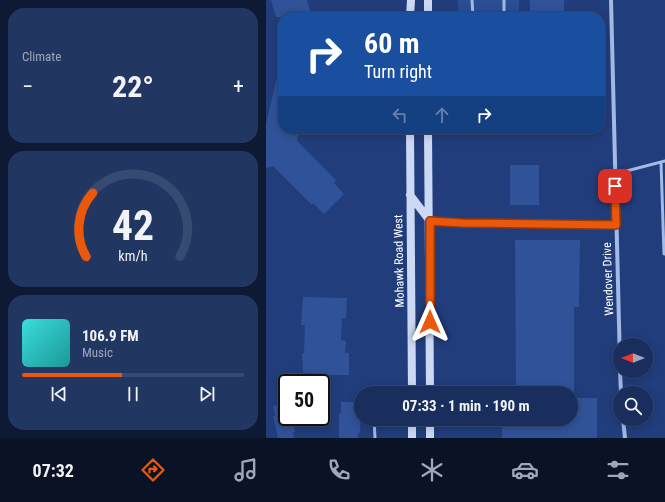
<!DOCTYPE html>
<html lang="en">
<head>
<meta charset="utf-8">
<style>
	:root { --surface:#192e5c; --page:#223662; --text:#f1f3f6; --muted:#9fa8bb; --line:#374a72; --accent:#ea580c }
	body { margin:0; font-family:"Roboto Condensed",sans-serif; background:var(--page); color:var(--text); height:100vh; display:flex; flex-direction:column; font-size:15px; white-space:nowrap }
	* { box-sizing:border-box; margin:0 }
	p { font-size:13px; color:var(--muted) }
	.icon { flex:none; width:22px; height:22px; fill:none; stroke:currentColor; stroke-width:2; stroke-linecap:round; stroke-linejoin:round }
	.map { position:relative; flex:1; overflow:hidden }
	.drawer { display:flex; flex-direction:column; gap:8px; padding:8px; background:#0e1933; width:266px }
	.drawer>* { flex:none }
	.guide { position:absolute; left:12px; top:12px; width:327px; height:122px; border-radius:16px; box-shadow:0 2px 10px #0003,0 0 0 1px var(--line); background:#1a4fa0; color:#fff; overflow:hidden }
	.needle { width:26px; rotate:270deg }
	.fabs { position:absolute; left:347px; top:338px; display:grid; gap:8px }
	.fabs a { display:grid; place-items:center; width:40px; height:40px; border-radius:50%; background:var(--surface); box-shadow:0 2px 10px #0003,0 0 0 1px var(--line); font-size:20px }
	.speed { position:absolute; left:12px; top:374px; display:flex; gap:8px; font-size:20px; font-weight:700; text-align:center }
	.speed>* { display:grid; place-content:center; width:52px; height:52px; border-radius:50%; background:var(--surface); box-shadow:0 2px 10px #0003,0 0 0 1px var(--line); line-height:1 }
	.speed .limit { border:2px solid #111; border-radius:6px; background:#fff; color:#111 }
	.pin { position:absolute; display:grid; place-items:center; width:34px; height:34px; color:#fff; margin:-17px; border-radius:8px; box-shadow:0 2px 6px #0006 }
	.me { position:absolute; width:44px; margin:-22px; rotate:0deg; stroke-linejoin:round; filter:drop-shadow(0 0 3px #0008) }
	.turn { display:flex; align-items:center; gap:14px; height:84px; padding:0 20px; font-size:18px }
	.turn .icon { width:52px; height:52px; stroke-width:2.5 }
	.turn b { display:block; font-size:28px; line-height:34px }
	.lanes { display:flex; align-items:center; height:38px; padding:0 20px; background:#0003; justify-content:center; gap:20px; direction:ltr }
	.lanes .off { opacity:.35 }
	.big { font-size:30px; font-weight:700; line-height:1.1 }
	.drawer .card { flex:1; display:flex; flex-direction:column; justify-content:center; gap:6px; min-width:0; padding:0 14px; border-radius:16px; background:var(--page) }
	.drawer .dial { align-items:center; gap:0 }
	.dial svg { height:104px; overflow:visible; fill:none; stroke:var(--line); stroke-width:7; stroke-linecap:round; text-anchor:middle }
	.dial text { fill:var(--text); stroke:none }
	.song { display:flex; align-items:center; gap:12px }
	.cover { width:48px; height:48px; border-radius:6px; background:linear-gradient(135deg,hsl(180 70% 55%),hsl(180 70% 35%)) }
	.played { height:4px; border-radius:2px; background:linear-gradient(90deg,var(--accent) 45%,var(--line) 45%) }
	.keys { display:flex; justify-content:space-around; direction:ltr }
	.heat { display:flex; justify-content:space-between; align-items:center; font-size:22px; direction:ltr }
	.trip { position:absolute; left:88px; top:386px; width:224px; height:40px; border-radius:20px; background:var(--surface); box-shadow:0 2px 10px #0003,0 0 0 1px var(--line); font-weight:700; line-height:40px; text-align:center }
	.tabs { display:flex; height:64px; justify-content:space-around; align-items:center; background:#0a1225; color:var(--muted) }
	.tabs .icon { width:28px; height:28px }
	.tabs .current { color:var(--accent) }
	.tabs b { font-size:18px; color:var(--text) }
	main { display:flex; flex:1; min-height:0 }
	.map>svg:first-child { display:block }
</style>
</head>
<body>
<main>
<section class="drawer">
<div class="card"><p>Climate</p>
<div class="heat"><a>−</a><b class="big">22°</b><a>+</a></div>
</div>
<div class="card dial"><svg viewBox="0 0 100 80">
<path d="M14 69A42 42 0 1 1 86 69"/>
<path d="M14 69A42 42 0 0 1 19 20" stroke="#ea580c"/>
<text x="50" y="56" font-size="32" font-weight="700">42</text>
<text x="50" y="72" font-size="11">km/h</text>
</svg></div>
<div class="card">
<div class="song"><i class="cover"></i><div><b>106.9 FM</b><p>Music</p></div></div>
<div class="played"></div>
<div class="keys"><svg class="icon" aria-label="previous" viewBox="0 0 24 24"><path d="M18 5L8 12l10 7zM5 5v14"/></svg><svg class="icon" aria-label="pause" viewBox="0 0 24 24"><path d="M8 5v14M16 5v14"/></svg><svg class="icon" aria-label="next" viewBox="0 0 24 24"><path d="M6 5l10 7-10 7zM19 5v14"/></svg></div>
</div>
</section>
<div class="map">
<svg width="399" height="438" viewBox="0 0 399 438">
	<rect width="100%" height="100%" fill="#213d7b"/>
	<path fill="#2a4d93" d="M192 0H253V17H192Z"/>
	<path fill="#305298" d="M5 0H41L46 17H10Z
		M264 0H298V17H264Z
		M13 69H17V129H34L31 141 70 180 68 183 78 194 58 214 47 203 46 205 7 166 0 168V124Z
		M244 165H273V205H244Z
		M249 240H314L313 307H308V393H250Z
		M37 297 81 298 80 318H76L75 340 80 341 79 353H83V375H37L36 353H38L39 325H35Z
		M305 398H331V438H236V419H305Z
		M75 402H95L94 433H92V438H73V413H75Z
		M21 403V417H26L29 432H27L28 438H12L7 416 9 415 7 406Z"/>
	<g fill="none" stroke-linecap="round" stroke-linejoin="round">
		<path stroke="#a3b9e6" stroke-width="3" d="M206 0 207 17
			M238 0V17
			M395 162 398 254H399
			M349 174 399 161
			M164 221 196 223 350 225
			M108 419 109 438"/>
		<path stroke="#a3b9e6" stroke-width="4" d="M345 0 354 365
			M354 371 355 393
			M357 419 359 438"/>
		<path stroke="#ccd9f5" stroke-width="8" d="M144 17 145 0
			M162 17V0
			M144 129 146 393
			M162 129 164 393
			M144 195 164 221
			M146 419V438
			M164 419V438"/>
	</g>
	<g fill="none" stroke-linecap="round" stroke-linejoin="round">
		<g stroke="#983908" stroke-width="10">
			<path id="route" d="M164 322V221L196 223 350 225 349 186"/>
		</g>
		<use href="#route" stroke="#ea580c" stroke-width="7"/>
	</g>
	<g text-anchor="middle" stroke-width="4" stroke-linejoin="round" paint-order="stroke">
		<g font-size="12" fill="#fff" stroke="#213d7b">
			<text transform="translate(133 261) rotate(-91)" y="4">Mohawk Road West</text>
			<text transform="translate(342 279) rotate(-92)" y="4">Wendover Drive</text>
		</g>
	</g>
</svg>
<div class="fabs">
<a><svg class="needle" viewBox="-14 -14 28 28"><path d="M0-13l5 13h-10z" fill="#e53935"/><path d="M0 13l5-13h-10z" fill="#9fa8bb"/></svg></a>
<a><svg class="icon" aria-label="search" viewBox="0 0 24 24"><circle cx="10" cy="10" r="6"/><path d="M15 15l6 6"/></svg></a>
</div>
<div class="speed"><div class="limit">50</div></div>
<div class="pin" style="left:349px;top:186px;background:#d93025"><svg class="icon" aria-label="arrive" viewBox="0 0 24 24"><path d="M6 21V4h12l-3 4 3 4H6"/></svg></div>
<svg class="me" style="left:164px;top:322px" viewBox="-20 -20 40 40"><path d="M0-17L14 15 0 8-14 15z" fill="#ea580c" stroke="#fff" stroke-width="4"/></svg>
<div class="trip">07:33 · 1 min · 190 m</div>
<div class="guide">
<div class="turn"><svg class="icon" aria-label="right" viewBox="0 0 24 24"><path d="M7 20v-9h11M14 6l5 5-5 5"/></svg><div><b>60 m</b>Turn right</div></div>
<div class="lanes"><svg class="icon off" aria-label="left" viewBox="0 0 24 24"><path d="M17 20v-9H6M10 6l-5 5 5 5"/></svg><svg class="icon off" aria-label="ahead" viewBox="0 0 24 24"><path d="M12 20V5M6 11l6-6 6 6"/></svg><svg class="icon" aria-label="right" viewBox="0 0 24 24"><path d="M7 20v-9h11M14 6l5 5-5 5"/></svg></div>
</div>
</div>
</main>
<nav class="tabs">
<b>07:32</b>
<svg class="icon current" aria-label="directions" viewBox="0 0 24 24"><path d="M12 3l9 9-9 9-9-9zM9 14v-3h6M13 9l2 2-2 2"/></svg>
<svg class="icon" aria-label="music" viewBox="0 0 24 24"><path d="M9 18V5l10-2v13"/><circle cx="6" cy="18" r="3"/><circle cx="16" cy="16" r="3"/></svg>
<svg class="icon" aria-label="phone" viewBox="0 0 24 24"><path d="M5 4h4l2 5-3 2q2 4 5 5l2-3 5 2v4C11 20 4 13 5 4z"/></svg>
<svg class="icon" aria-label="climate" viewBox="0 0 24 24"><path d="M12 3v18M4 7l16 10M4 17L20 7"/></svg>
<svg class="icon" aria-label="car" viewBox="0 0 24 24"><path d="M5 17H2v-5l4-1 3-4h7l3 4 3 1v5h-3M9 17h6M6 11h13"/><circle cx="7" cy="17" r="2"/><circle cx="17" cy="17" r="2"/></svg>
<svg class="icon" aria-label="filters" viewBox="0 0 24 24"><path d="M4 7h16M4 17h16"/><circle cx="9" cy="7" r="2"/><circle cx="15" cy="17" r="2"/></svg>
</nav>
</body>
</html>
